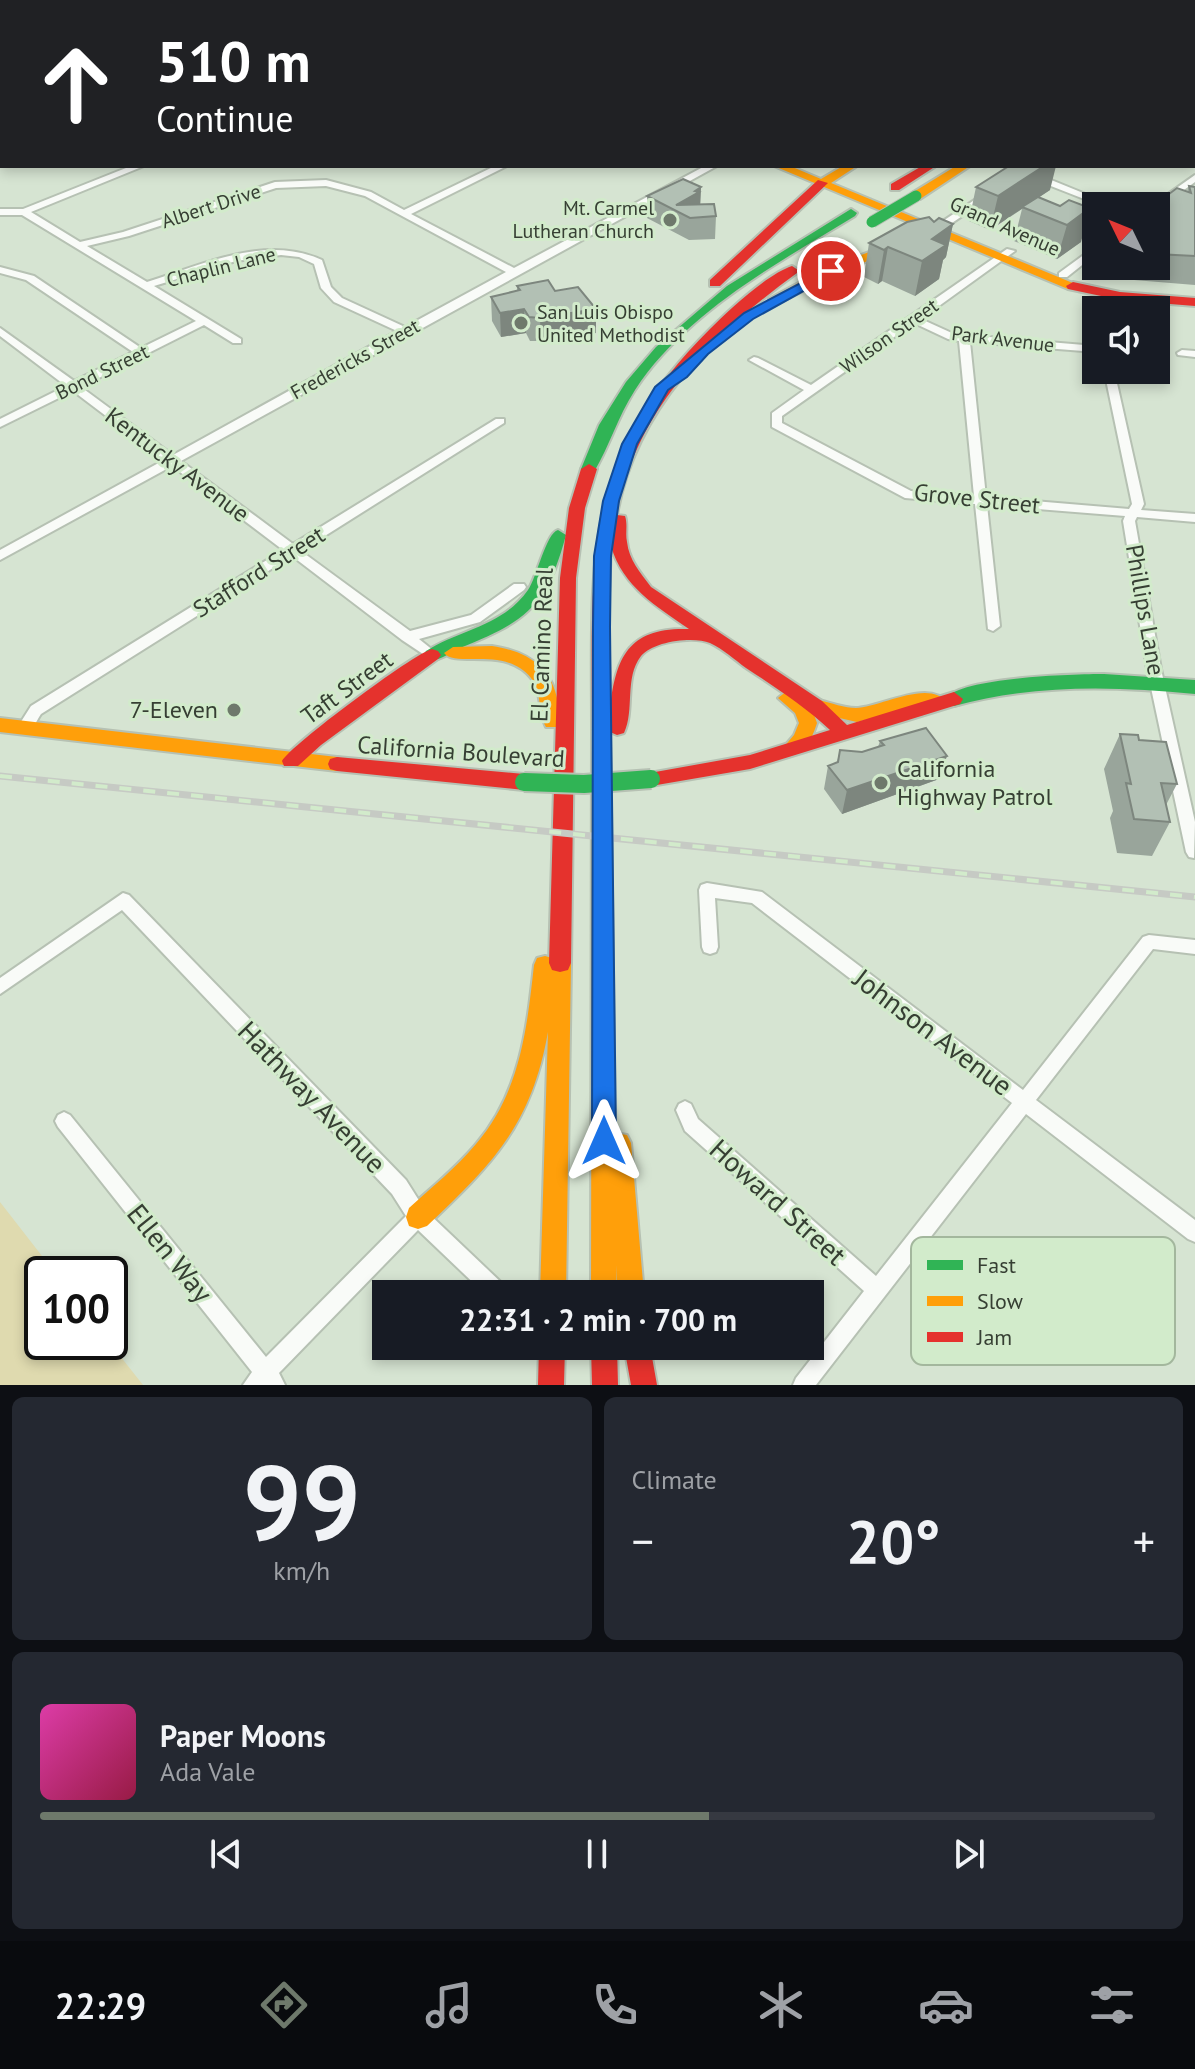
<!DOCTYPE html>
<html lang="en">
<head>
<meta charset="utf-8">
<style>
	:root { --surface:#171b24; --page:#242831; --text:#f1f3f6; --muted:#9ea1a6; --line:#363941; --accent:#6e796b }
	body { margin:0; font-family:"PT Sans",sans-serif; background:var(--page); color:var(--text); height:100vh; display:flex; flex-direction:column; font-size:30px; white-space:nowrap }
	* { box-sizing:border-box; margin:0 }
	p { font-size:26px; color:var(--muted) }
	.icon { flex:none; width:44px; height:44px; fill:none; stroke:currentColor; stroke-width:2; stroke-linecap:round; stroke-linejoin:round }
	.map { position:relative; height:1385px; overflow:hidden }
	.details { display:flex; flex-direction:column; gap:12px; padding:12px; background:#0d0f14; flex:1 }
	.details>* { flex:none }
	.hud { position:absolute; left:0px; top:0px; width:1196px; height:168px; box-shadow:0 4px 12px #0003; background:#202124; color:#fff; overflow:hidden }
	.needle { width:52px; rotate:313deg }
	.controls { position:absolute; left:1082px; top:192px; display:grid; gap:16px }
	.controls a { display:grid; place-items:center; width:88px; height:88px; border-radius:0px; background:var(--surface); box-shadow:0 4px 12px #0003; font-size:40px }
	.speed { position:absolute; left:24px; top:1256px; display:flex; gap:16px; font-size:40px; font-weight:700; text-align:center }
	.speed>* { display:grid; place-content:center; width:104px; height:104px; border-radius:50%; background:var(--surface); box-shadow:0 4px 12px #0003; line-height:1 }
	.speed .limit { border:4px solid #111; border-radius:12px; background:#fff; color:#111 }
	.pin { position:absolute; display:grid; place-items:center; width:68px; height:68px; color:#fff; margin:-34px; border:4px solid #fff; border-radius:50%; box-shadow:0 2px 8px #0007 }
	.me { position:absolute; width:88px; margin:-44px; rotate:0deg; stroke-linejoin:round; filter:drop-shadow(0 0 6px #0008) }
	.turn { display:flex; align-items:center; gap:28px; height:168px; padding:0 24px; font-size:36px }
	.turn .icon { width:104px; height:104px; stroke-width:2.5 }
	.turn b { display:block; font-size:56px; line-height:68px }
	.big { font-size:60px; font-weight:700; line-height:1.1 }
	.details .tile { flex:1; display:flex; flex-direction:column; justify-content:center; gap:12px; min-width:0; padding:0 28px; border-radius:12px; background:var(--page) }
	.details .dial { align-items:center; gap:0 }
	.dial b { font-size:104px; line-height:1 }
	.song { display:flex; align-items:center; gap:24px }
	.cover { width:96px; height:96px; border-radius:12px; background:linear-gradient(135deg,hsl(320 70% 55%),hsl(340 70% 35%)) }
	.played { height:8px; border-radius:4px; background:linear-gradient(90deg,var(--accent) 60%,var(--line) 60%) }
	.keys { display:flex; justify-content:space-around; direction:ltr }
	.heat { display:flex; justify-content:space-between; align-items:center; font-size:44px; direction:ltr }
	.details .tiles { flex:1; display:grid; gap:12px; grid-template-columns:1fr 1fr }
	.tile:last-child { grid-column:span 2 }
	.trip { position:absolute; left:372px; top:1280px; width:452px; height:80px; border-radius:0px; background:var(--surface); box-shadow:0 4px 12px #0003; font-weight:700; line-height:80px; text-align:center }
	.tabs { display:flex; height:128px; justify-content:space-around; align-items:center; background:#090b0e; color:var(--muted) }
	.tabs .icon { width:56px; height:56px }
	.tabs .active { color:var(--accent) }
	.tabs b { font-size:36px; color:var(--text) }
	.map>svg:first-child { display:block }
</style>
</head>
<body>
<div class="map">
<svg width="1195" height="1385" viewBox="0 0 1195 1385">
	<rect width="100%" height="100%" fill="#d6e4d2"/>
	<path fill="#dfdaaf" d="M0 1202 56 1274H42V1342H109L143 1385H0Z"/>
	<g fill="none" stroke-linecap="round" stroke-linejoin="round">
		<g stroke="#b6c1b3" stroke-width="4">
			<path id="street" d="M574 0H585L587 2H576Z
				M744 0H755L758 2H747Z
				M0 17H2V21H0Z
				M1194 155H1195V161H1194Z
				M131 166H144L31 212 80 242 123 232 275 182 326 180 371 192 404 210 495 166H507L411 214 514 268 705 166H717L181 461 293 544 496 419H504V423L301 551 410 631 471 615 514 584H524L526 587 524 590 480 622 419 639 439 655 432 660 402 640 292 556 41 714C35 723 31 736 19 732L17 728 31 706 283 550 172 466 0 560V550L164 460 73 391 0 427V419L66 386 0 336V328L74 381 133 352 26 280 0 273V267L34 276 141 348 196 321 22 215H0V209H23ZM326 186 365 196 506 272 405 327 342 298 331 287 322 260C265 234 202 265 147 282L87 246 129 236 276 188ZM281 255 299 257 314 264 321 288 334 302 397 331 173 455 81 387 204 325 233 343H241V339L154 286 236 261Z
				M1033 175H1039L1115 206H1102L1033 179Z
				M1195 175V182L1159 208 1151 206Z
				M985 193 993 195 949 225H943V221Z
				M1096 246V254L1067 277H1059V273Z
				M1007 249 1015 251 921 319 954 334 1096 346V352L970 342 986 497 1129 509 1132 504 1104 370H1114L1144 504 1141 510 1195 514V522L1137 517 1135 521 1161 669 1195 822 1194 858 1189 857 1186 852 1147 669 1123 521 1125 516 987 505 1000 626 993 631 988 629 975 504 905 498 772 427V413L804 390 749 360 754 357 758 358 811 385ZM914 323 948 339 959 341 974 496 911 491 782 423V416Z
				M1182 350 1195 351V357L1178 355 1177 353Z
				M707 883 762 892 1023 1090 1143 937 1149 935 1195 940V954L1153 949 1036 1100 1195 1220V1242L1188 1239 1026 1114 816 1385H793L796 1378 864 1291 685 1131 676 1110 679 1104 685 1101 691 1104 698 1119 876 1276 1012 1103 752 903 715 898 718 947 716 952 710 954 704 952 702 947 699 890 701 885Z
				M123 893 129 895 406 1180 425 1210 506 1287 509 1294H485L418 1230 279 1373 285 1385H243L252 1372 58 1127 55 1121 58 1115 64 1112 70 1115 266 1357 406 1216 392 1194 122 910 0 994V978Z"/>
		</g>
		<g stroke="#b6c1b3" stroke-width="4">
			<path id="fast" d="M1194 22H1195V28H1194Z
				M851 209 857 213 855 216C778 263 686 312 635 390 617 418 610 445 594 472H584L581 469 599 425 626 382 656 347 727 286Z
				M558 530 566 535C547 606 526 622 460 648 449 653 438 663 426 659L423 655 426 651C461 629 503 626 528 590 537 577 546 533 558 530Z
				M1104 674 1195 680V694C1113 686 1035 684 954 706L945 699C960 677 1076 674 1104 674Z"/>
		</g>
		<g stroke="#b6c1b3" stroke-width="4">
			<path id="slow" d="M1194 64H1195V71H1194Z
				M774 166H790L821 179 843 166H857L831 183 1080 286 1068 289Z
				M956 166H970L920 199H912V193Z
				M899 241 909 244 836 274 781 302 776 303 769 299 826 268Z
				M492 646C526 651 552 666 558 703 559 711 562 719 558 727H546C538 712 542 692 531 678 506 646 456 668 444 653L453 647Z
				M787 691 810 706 819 700C831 703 845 708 856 708 879 708 930 678 947 703L938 710 915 707 857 722 813 712 817 723C812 738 804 760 784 754L782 749 794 735 799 723 795 713 778 698Z
				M0 718 337 757 344 759 346 764 344 769 337 771 0 732Z
				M601 724 608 726 610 731 615 1133 627 1135 631 1143 644 1294H618L616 1265 617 1294H591L592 731 594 726Z
				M560 954 568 956 571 963 566 1294H540L548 1032C531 1126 493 1163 427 1226L418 1229 409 1226 406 1217 409 1208C432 1187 456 1168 476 1144 520 1093 527 1029 534 965L537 958 545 956 552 958Z"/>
		</g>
		<g stroke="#b6c1b3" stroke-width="4">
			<path id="jam" d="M1190 0H1195V4L1188 2Z
				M1194 115H1195V121H1194Z
				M922 166H936L899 190H891V184Z
				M818 180 828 183 720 286H710V280Z
				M792 266 798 270 797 273C713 334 635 409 617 515L625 516C628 525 625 533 627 542 629 560 640 572 651 587L822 701 847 725 954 692 963 699 960 704 750 769 651 786 644 784 641 779 644 774 750 755 830 730C804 706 775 687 746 668 735 660 723 649 710 643 694 636 653 641 641 656 624 678 635 710 624 733L617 735 610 732 601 738 594 736 592 731C592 562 580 458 710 329 729 310 766 275 792 266ZM611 546C623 587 656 606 689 629 630 627 616 655 610 708L608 616Z
				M1073 282 1120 292 1195 298V306L1120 300 1068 289 1066 286Z
				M589 464 597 469 585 508 576 578 571 963 568 970 560 972 552 970 549 963 560 578 569 508 581 469Z
				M432 649 438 651 441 655 438 659 321 745 298 766H284L282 761C291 745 413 654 432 649Z
				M337 757 524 774 531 777 534 782 531 787 524 790 337 771 330 769 328 764 330 759Z
				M539 1346H565L564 1385H538Z
				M591 1346H617L618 1385H592Z
				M624 1346H650L657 1385H631Z"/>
		</g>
		<use href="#street" fill="#f9fbf8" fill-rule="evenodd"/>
		<use href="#fast" fill="#30b455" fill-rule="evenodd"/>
		<use href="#slow" fill="#ff9f0a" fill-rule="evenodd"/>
		<use href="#jam" fill="#e5322d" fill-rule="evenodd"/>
		<g stroke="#c6cac4" stroke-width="7">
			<path id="rail" d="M0 776 1195 897"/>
		</g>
		<use href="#rail" stroke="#d2ebcb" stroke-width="4" stroke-dasharray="12" stroke-linecap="butt"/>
		<g stroke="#b6c1b3" stroke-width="13" stroke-linecap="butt">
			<path id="fast-bridge-far1" d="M872 222 916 196"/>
		</g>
		<g stroke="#b6c1b3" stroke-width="22" stroke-linecap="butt">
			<path id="fast-bridge" d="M524 782 584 784 651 779"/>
		</g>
		<use href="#fast-bridge-far1" stroke="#30b455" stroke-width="11"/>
		<use href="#fast-bridge" stroke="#30b455" stroke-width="18"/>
	</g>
	<path fill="#99a59b" d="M1189 186 1195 187V285L1134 280 1129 266H1156V206L1187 192Z
		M701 187 700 205 716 216 715 239 689 240 647 218V196Z
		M976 187 1050 190 1039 197 1060 206 1081 242 1057 259 1014 241 1022 209 990 230 969 221Z
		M934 222 953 224 946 257 943 260 939 279 915 296 882 281 878 284 864 277 869 243Z
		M517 286 555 291 596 333 541 341H530L526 333 501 337 492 321 491 297 517 291Z
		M1120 734 1139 740 1177 784 1166 805 1170 822 1152 856 1117 853 1110 818 1113 811 1104 769Z
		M880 741 939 779 842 814 824 789 828 766 837 762 840 750 862 752 878 747Z"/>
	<path fill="#7d867e" d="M0 0H47L46 2H2V13H0Z
		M2 58V85L0 87V60Z
		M1044 166H1056L1050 190 990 230 998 196Z
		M701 187 700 209 676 205 695 191Z
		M1090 208 1081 242 1057 259 1067 225Z
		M953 224 946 257 943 260 939 279 915 296 922 261 932 239Z
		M888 247 882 281 878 284 884 250Z
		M524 309 526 333 501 337 500 313Z
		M596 309V333L541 341 540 318Z
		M947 756 939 779 842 814 847 790Z"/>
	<path fill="#b2c0b4" stroke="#7d867e" stroke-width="2" d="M164 0 202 1 229 0 227 2H163Z
		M298 0H333L332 2H299Z
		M337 0H359L358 2H336Z
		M0 48H2V58L0 60Z
		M1009 166H1044L998 196 976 187Z
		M683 179 701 187 695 191 699 192 676 205 714 204 716 216 690 218 647 196Z
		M1189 186 1195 187V256L1156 254V206H1153L1177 188 1191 193Z
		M1038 197 1060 206 1069 200 1090 208 1067 225 1022 207Z
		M929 217 934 222 939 218 953 224 932 239 946 245 922 261 888 247 884 250 869 243 907 222Z
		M548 280 555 291 578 287 596 309 540 318 529 317 524 309 500 313 491 297 520 290 517 286Z
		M926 728 947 756 847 790 828 766 838 762 840 750 862 752 884 745 880 741Z
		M1120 734 1138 735 1139 740 1166 742 1177 784 1161 783 1170 822 1134 819 1126 783 1131 784Z"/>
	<path fill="#1a73e8" stroke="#114b97" stroke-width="2" d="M831 267 836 268V273L753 319 708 354 687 377 668 390 637 444 619 501 611 556 610 627 616 1141 612 1149 604 1152 595 1149 592 1141 593 627 594 556 603 501 622 444 655 387 744 313Z"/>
	<g fill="#6e796b" stroke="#d2ebcb" stroke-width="3">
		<circle cx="670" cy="220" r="8"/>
		<circle cx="521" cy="323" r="8"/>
		<circle cx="234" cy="710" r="8"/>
		<circle cx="881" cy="783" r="8"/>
	</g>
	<g text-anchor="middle" stroke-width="6" stroke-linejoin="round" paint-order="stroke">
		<g font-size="20" fill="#363f33" stroke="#d2ebcb">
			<text transform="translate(211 206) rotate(-18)" y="7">Albert Drive</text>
			<text transform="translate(1005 226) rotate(24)" y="7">Grand Avenue</text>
			<text transform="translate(221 267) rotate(-14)" y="7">Chaplin Lane</text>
			<text transform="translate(889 336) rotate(-35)" y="7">Wilson Street</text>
			<text transform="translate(1003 339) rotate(7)" y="7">Park Avenue</text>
			<text transform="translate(355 359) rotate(-29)" y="7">Fredericks Street</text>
			<text transform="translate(102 372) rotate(-26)" y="7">Bond Street</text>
		</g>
		<g font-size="20" fill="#363f33" stroke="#d2ebcb" text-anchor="end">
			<text x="654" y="215">Mt. Carmel<tspan x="654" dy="23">Lutheran Church</tspan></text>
			<text x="537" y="319" text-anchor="start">San Luis Obispo<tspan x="537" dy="23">United Methodist</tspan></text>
		</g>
		<g font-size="24" fill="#363f33" stroke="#d2ebcb">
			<text transform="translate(177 465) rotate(37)" y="8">Kentucky Avenue</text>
			<text transform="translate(977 499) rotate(6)" y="8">Grove Street</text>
			<text transform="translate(259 572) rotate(-32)" y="8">Stafford Street</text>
			<text transform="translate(1145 610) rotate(80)" y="8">Phillips Lane</text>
			<text transform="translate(542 645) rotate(-88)" y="8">El Camino Real</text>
			<text transform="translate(347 688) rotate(-36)" y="8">Taft Street</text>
			<text transform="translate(461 752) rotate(4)" y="8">California Boulevard</text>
		</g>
		<g font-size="24" fill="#363f33" stroke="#d2ebcb" text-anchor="end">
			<text x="218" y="718">7-Eleven</text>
			<text x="897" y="777" text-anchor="start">California<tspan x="897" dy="28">Highway Patrol</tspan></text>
		</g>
		<g font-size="28" fill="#363f33" stroke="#d2ebcb">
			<text transform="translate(933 1032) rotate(37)" y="10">Johnson Avenue</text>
			<text transform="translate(312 1097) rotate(46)" y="10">Hathway Avenue</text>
			<text transform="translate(778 1202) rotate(42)" y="10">Howard Street</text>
			<text transform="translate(170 1253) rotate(51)" y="10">Ellen Way</text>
		</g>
	</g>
	<rect x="911" y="1237" width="264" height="128" rx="12" fill="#d2ebcb" stroke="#a3b79d" stroke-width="2"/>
	<rect x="927" y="1260" width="36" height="10" fill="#30b455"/>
	<rect x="927" y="1296" width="36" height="10" fill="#ff9f0a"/>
	<rect x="927" y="1332" width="36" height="10" fill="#e5322d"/>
	<g font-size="22" fill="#363f33">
		<text x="977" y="1273">Fast</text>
		<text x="977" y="1309">Slow</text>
		<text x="977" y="1345">Jam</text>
	</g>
</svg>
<div class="controls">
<a><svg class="needle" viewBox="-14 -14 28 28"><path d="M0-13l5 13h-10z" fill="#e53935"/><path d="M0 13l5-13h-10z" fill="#9ea1a6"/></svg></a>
<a><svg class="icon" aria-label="sound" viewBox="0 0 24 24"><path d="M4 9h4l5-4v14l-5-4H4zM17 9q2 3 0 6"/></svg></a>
</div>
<div class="speed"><div class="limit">100</div></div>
<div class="pin" style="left:831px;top:271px;background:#d93025"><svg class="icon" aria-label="arrive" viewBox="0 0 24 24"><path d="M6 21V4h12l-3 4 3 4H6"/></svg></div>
<svg class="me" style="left:604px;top:1141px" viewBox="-20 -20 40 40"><path d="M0-17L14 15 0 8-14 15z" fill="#1a73e8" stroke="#fff" stroke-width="4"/></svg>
<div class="trip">22:31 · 2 min · 700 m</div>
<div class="hud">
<div class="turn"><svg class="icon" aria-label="ahead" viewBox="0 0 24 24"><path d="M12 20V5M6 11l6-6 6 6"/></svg><div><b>510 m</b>Continue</div></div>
</div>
</div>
<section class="details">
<div class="tiles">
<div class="tile dial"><b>99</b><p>km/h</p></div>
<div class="tile"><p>Climate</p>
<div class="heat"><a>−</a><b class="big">20°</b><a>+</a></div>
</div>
<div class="tile">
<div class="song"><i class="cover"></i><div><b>Paper Moons</b><p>Ada Vale</p></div></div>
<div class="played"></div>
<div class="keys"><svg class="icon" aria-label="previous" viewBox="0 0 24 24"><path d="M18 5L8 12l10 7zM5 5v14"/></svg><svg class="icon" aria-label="pause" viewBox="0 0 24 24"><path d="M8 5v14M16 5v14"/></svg><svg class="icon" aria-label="next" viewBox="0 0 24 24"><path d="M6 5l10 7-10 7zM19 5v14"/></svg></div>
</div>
</div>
</section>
<nav class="tabs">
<b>22:29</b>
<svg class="icon active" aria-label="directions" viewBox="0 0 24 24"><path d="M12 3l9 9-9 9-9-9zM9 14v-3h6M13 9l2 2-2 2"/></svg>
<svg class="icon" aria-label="music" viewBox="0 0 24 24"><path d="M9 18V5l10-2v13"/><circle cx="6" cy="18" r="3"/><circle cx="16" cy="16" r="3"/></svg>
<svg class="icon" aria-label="phone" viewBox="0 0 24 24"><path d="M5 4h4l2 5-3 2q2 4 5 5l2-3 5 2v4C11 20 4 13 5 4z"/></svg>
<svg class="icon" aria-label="climate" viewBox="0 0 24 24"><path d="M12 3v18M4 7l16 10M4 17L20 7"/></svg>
<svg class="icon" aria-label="car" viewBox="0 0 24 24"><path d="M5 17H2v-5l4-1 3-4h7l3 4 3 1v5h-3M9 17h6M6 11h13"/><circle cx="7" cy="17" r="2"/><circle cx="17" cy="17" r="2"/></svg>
<svg class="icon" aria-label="filters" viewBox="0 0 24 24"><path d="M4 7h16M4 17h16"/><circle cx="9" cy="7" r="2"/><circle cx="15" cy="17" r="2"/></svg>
</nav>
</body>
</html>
